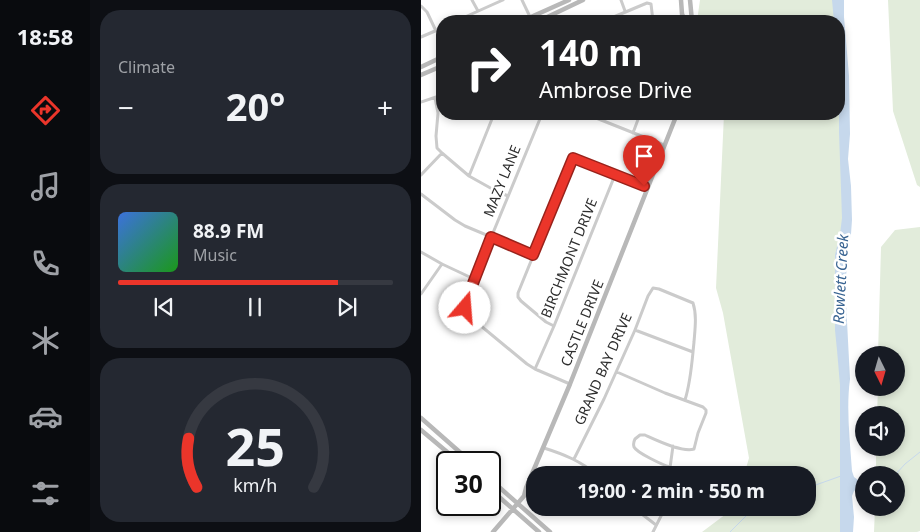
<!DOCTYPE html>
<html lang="en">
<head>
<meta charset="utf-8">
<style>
	:root { --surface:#171b24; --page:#242831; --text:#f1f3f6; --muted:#9ea1a6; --line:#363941; --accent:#eb352a }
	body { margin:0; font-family:"Noto Sans",sans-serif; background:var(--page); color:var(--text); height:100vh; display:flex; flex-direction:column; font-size:19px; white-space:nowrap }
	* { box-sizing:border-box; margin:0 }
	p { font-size:16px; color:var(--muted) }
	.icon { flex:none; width:28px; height:28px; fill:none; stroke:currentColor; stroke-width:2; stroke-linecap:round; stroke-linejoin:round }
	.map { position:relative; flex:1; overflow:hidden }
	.drawer { display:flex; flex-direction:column; gap:10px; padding:10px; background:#0d0f14; width:331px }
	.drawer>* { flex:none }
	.banner { position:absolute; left:15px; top:15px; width:409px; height:105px; border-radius:20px; box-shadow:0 2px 8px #0003; background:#202124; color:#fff; overflow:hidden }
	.needle { width:32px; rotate:175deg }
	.fabs { position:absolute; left:434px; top:346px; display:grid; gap:10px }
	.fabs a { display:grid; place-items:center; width:50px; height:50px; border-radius:50%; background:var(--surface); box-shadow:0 2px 8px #0003; font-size:25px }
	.speed { position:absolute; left:15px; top:451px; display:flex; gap:10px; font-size:25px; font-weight:700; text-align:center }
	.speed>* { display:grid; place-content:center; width:65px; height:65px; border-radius:50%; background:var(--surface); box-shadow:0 2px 8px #0003; line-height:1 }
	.speed .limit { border:2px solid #111; border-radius:8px; background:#fff; color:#111 }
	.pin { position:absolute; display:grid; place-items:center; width:42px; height:42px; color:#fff; margin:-51px -21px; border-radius:50% 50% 50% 0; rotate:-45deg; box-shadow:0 0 5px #0007 }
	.pin .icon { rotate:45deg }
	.me { position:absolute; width:55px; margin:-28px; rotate:18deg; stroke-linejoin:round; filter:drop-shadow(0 0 4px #0008) }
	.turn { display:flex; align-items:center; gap:18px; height:105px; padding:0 20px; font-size:22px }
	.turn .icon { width:65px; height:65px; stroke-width:2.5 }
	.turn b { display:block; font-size:35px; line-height:42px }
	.big { font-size:38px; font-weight:700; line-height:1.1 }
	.drawer .widget { flex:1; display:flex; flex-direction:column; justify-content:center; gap:8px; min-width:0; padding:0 18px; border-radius:20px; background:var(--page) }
	.drawer .dial { align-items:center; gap:0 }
	.dial svg { height:130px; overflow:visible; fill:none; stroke:var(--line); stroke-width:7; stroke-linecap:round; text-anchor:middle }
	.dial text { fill:var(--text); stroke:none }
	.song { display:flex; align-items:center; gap:15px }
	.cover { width:60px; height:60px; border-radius:8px; background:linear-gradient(135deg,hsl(220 70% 55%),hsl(120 70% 35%)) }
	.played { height:5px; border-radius:2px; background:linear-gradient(90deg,var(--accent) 80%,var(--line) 80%) }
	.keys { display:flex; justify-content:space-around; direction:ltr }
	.heat { display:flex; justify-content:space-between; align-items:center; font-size:28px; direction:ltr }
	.trip { position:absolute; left:105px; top:466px; width:290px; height:50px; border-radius:20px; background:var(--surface); box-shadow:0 2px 8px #0003; font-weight:700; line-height:50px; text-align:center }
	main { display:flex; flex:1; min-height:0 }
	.dock { display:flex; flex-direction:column; width:90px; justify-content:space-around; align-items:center; background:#090b0e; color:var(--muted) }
	.dock .icon { width:35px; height:35px }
	.dock .current { color:var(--accent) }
	.dock b { font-size:22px; color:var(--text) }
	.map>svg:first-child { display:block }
</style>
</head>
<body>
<main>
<nav class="dock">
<b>18:58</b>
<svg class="icon current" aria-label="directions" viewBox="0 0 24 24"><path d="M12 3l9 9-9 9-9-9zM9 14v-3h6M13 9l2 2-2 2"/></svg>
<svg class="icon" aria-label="music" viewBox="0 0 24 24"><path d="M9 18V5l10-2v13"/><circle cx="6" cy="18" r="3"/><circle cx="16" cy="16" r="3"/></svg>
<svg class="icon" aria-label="phone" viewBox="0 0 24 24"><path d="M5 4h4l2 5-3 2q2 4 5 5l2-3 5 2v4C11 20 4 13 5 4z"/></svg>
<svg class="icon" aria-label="climate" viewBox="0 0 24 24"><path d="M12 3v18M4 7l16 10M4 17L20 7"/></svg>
<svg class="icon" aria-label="car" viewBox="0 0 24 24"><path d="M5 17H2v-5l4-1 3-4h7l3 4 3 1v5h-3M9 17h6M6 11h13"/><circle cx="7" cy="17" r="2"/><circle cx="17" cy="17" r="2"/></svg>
<svg class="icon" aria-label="filters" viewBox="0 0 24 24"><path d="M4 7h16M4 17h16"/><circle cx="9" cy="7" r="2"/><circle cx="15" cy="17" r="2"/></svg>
</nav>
<section class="drawer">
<div class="widget"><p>Climate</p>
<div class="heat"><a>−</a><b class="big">20°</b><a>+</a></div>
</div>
<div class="widget">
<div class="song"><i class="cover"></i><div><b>88.9 FM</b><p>Music</p></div></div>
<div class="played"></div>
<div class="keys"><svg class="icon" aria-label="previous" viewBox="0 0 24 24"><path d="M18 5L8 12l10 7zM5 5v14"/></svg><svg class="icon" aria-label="pause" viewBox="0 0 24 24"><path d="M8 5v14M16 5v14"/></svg><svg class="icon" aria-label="next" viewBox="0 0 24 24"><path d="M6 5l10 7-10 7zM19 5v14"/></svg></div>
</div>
<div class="widget dial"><svg viewBox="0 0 100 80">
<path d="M14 69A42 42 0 1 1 86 69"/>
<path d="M14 69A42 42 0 0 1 9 39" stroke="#eb352a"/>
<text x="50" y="56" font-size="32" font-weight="700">25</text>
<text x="50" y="72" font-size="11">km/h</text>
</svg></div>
</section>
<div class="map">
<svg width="499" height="532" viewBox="0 0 499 532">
	<rect width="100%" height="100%" fill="#fff"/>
	<path fill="#e2ecdb" d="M279 0H413L416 21H276Z
		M467 0H499V187L496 185 472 111Z
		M418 37 427 134 420 261 427 532H281L313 508H386V475H323L328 458 302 313 295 288 303 114H418Z
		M499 227V531L496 532H453L454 508H475V475H455V448H475V415H456L457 388H475V355H457L460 247 474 230Z"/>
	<path fill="#c6d8ec" d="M411 0H423V17L428 76 429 134 427 159 430 186 431 220 430 234 425 254 426 268 424 283 429 379C425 409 429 441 431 471L433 477 441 483V486L433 491 431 496 433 517 432 532H419V385L416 350 414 330V255L419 234 421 218 418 132V21H413Z"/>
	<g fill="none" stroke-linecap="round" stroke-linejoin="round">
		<path stroke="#c6d8ec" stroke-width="1" d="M474 475 484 464 499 452
			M386 489 389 487 420 476
			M309 532 333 508"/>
		<path stroke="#cbcbcb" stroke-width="3" d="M51 0 57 11
			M101 0 111 21
			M200 0 204 11
			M0 6 6 12 15 31
			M35 21 82 0
			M183 21 226 3 230 4 232 21
			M0 37 21 28
			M14 98 17 113 15 136 16 148 21 153 48 176 73 190 87 196
			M0 102 21 95
			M121 114 53 279 44 304 45 313 54 321 106 364 114 369 149 384
			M165 114 243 145
			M212 133 219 114
			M0 175 21 153
			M48 176 73 114
			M0 194 34 220 44 226 113 255
			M0 252 21 264 53 279
			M0 294 21 264
			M133 326 125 322 100 301 97 297V293L152 158 227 188
			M214 330 272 352
			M114 369 133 326 194 175
			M196 372 244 393 282 407 285 410V413L277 433 273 449C262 453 235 440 224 435H219L214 439C213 441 212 444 213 447 216 453 242 465 249 467
			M123 448C142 454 160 461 176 475
			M153 459 183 399 214 330 227 296 232 288 238 289 272 303C276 315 274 329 273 342 271 361 270 381 264 400
			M248 475 252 446
			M213 508 235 525
			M232 532 244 508"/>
		<path stroke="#b8b8b8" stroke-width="4.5" d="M260 0 261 14 264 21
			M269 0 271 21
			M101 21 148 0
			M118 21 162 0
			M0 67 21 57
			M0 75 21 66
			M0 418 50 462
			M0 430 38 462
			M69 479 129 532
			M69 489 118 532
			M72 532 103 496 105 488 149 384 256 114"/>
	</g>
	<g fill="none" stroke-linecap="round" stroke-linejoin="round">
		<g stroke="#99221b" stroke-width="12">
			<path id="route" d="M44 308V304L70 237 112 255 152 158 223 186"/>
		</g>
		<use href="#route" stroke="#eb352a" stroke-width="9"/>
	</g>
	<g text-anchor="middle" stroke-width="5" stroke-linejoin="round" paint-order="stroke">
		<g font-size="14" fill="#2e2e2e" stroke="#fff">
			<text transform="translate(81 181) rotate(-68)" y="5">MAZY LANE</text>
			<text transform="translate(148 258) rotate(-68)" y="5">BIRCHMONT DRIVE</text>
			<text transform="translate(161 323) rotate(-68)" y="5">CASTLE DRIVE</text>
			<text transform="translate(182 369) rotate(-66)" y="5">GRAND BAY DRIVE</text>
		</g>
		<g font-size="15" font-style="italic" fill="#396492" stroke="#fff">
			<text transform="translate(420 279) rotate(-87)" y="5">Rowlett Creek</text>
		</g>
	</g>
</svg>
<div class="fabs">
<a><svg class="needle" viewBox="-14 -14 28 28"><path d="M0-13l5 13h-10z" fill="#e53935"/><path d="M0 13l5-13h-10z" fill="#9ea1a6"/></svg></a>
<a><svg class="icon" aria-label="sound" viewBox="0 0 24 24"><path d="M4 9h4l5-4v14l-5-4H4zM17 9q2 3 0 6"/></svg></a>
<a><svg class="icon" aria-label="search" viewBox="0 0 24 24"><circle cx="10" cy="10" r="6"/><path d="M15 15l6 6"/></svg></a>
</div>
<div class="speed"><div class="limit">30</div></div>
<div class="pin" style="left:223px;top:186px;background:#d93025"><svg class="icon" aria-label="arrive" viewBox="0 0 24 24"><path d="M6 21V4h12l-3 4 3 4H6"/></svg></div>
<svg class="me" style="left:44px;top:308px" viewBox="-20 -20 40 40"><circle r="19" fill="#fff"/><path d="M0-13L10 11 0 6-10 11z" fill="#eb352a"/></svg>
<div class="trip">19:00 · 2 min · 550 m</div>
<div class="banner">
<div class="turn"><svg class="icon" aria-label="right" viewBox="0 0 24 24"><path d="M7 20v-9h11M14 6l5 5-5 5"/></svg><div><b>140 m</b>Ambrose Drive</div></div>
</div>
</div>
</main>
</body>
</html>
